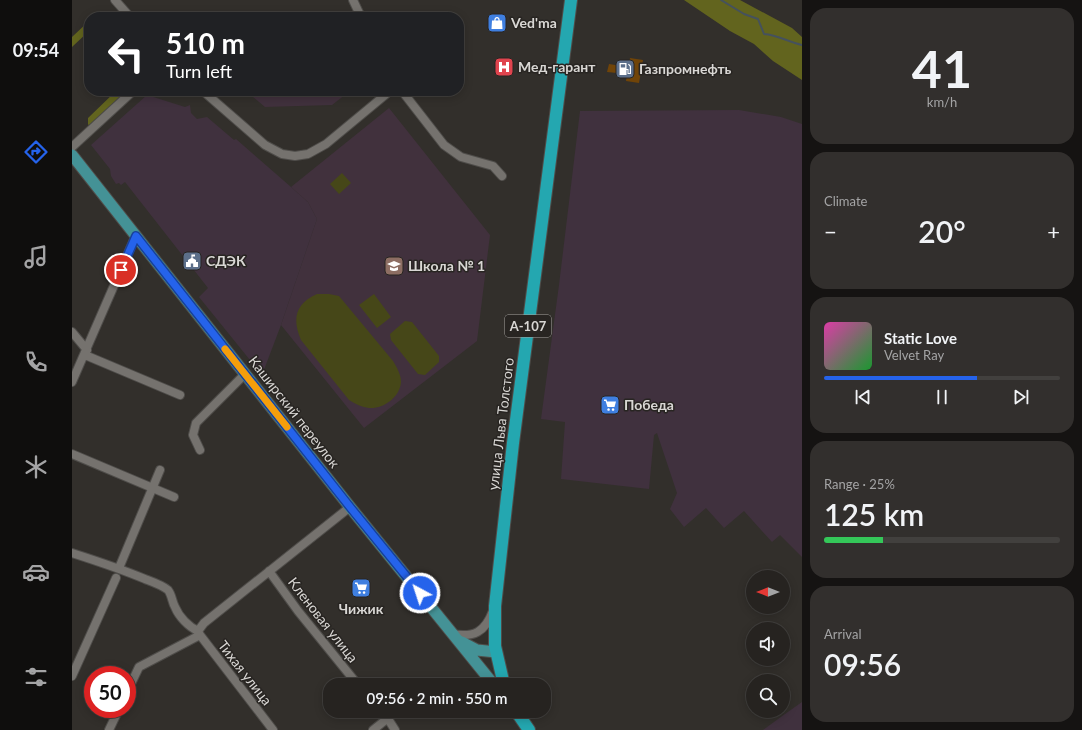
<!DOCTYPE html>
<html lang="en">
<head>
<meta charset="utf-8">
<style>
	:root { --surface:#262320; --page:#322f2d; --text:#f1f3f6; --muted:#a4a4a5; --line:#42403e; --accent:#2563eb }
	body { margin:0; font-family:Lato,sans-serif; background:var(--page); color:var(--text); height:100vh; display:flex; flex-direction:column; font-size:15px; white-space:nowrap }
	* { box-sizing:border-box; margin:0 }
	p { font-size:13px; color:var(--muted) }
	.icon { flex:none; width:22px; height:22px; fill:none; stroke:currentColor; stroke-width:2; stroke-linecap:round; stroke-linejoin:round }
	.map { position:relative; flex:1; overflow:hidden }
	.sheet { display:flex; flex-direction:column; gap:8px; padding:8px; background:#151312; width:280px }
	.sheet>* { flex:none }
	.guide { position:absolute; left:12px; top:12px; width:380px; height:84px; border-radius:16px; box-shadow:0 2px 10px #0003,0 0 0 1px var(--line); background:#202124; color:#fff; overflow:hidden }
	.needle { width:26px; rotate:270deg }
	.tools { position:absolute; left:674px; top:570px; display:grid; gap:8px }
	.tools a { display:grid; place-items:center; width:44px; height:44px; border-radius:50%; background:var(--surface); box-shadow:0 2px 10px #0003,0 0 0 1px var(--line); font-size:20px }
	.speed { position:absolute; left:12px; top:666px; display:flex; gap:8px; font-size:20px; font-weight:700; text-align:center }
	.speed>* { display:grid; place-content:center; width:52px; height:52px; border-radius:50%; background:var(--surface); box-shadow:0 2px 10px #0003,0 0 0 1px var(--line); line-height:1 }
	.speed .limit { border:6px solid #d22; background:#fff; color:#111 }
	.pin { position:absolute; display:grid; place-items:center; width:34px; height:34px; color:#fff; margin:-17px; border:2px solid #fff; border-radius:50%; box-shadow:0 1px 4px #0007 }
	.me { position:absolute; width:44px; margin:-22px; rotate:320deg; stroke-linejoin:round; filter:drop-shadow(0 0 3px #0008) }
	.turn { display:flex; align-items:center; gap:14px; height:84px; padding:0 16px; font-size:18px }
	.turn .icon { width:52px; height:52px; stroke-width:2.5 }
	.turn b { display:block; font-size:28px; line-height:34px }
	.big { font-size:30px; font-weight:600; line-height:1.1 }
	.sheet .widget { flex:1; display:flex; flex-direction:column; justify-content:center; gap:6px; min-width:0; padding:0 14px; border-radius:16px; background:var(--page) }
	.sheet .dial { align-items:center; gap:0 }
	.dial b { font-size:52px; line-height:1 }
	.song { display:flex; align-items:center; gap:12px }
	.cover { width:48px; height:48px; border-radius:6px; background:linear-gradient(135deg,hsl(320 70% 55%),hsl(130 70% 35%)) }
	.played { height:4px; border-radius:2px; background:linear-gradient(90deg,var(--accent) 65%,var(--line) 65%) }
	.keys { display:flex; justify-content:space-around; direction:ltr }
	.heat { display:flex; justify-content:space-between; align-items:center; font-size:22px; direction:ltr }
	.charge { height:6px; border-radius:3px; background:linear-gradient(90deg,#34c759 25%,var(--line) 0) }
	.trip { position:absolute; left:251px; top:678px; width:228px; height:40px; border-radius:16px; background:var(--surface); box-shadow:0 2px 10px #0003,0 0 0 1px var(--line); font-weight:600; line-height:40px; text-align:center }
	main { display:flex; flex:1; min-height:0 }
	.tabs { display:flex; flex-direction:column; width:72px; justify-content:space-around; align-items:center; background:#0f0e0d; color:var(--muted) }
	.tabs .icon { width:28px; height:28px }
	.tabs .active { color:var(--accent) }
	.tabs b { font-size:18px; color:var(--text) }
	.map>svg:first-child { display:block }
</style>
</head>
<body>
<main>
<nav class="tabs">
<b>09:54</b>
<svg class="icon active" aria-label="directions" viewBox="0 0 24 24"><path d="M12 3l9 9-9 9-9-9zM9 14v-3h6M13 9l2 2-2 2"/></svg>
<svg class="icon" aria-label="music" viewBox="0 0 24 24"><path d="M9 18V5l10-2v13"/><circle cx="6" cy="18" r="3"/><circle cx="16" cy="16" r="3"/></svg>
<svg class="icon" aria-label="phone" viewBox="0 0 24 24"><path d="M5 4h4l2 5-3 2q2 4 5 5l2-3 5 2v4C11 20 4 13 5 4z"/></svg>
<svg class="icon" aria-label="climate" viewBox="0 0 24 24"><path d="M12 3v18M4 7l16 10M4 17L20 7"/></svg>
<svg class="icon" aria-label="car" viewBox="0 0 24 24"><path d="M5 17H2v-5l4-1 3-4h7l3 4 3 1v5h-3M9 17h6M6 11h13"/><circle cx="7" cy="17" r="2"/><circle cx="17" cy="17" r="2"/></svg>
<svg class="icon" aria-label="filters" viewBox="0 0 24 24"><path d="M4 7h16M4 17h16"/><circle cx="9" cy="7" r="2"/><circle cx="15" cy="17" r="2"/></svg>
</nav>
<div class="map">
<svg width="730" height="730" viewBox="0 0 730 730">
	<rect width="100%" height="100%" fill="#322f2b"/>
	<path fill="#40313e" d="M75 95 113 107 118 105 119 113 125 119 135 117 162 140 164 139 219 187 236 202 245 219 209 325 190 375 127 297 136 288 53 182 49 185 47 183 44 184 39 176 38 169 19 145Z
		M667 110 709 117 730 124V557L708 535 700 542 672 511 652 528 634 508 612 527 598 509 605 493 585 433 582 435 577 489 489 479 493 422 469 419 487 285 508 111Z
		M730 702V730H691L713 714Z"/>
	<path fill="#41313d" d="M174 91H278L260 105 193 107Z
		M317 108 418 235 405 341 292 428 209 325 245 219 236 202 219 187Z"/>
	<path fill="#464718" d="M270 173 279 183 267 194 258 184Z
		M245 294H257L267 296 321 361C325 368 329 374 329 382 328 397 312 409 297 408 290 407 283 404 277 400L229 340C220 319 223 304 245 294Z
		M302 294 319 317 305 328 287 305Z
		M333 321 340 322 367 356V362L353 375 346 374 319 340 318 334Z"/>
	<path fill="#62641e" d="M612 0H668L720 28 730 37V80L701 61 682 44 658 31Z
		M17 21V31L0 47V37Z
		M44 91H54L18 124 16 125V118Z"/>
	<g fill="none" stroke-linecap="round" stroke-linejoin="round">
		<path stroke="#45515d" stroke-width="2" d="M649 0 672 14 686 19 692 34C706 35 716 42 730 45"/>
	</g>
	<path fill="#704408" d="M558 58 571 60 567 83 554 81 555 74 535 72 537 64 556 67Z"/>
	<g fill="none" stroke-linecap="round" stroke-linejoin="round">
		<g stroke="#4f4d4a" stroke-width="10">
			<path id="minor" d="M43 0 58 17
				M281 0 289 17
				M131 91 193 145 210 154 223 156 236 154 254 144 318 91
				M330 91 372 145 389 157 421 166 430 176
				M0 147 61 91
				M0 332 15 350
				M13 355 108 395
				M0 382 64 235
				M128 450 121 435 124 423 173 374
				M0 454 102 497
				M0 553C25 561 49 569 73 579 81 582 90 585 96 590 100 595 100 602 103 607 107 617 117 627 126 631
				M47 568 88 470
				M197 571 226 611 286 685
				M126 631 132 623 278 507
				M126 631 128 635 201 730
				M380 634C402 638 413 632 421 611
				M0 676 44 578
				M55 692 67 667 128 635
				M311 711 323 730
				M37 730 47 709
				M301 730 316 718"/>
		</g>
		<g stroke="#4f4d4a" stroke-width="13">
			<path id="major" d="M0 155 278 507 422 685
				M390 642 405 650 424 652"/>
		</g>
		<g stroke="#4f4d4a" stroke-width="14">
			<path id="highway" d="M432 685 423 646V606L441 443 499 0
				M444 711 457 730"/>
		</g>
		<use href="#minor" stroke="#75726e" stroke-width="8"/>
		<use href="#major" stroke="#449296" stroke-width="11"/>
		<use href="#highway" stroke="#24a7b0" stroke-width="12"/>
	</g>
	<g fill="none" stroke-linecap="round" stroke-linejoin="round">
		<g stroke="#184099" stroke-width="10">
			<path id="route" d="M49 270 64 236 278 507 348 593"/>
		</g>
		<use href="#route" stroke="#2563eb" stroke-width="7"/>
		<path stroke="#f59e0b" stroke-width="7" d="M153 349 215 427"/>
	</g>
	<defs>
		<g id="shop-square" transform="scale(1)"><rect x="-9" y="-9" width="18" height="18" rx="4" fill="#3f7fe0" stroke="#282522"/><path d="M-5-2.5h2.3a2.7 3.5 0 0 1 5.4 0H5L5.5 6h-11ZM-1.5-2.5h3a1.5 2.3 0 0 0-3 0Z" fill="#fff"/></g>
		<g id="hospital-square" transform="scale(1)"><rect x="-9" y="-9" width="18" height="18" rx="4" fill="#e0444e" stroke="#282522"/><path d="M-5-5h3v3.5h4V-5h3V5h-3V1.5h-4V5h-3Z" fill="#fff"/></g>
		<g id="fuel-square" transform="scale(1)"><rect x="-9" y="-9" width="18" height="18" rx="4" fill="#5c6f8a" stroke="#282522"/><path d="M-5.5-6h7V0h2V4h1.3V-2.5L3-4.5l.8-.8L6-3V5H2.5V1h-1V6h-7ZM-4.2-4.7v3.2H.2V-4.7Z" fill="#fff"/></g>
		<g id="civic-square" transform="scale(1)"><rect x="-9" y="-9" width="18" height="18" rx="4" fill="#5c6f8a" stroke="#282522"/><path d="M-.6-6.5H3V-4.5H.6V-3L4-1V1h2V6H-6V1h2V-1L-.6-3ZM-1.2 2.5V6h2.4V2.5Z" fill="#fff"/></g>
		<g id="school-square" transform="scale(1)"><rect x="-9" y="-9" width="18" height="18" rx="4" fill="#8d6e63" stroke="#282522"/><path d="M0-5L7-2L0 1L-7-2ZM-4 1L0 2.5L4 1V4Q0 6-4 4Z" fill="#fff"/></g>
		<g id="supermarket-square" transform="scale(1)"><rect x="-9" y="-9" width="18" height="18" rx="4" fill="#3f7fe0" stroke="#282522"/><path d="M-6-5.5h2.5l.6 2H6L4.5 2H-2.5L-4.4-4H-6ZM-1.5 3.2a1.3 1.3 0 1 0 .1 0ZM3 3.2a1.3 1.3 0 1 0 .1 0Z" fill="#fff"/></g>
	</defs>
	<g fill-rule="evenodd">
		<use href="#shop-square" x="425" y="23"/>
		<use href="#hospital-square" x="432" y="67"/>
		<use href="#fuel-square" x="553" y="69"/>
		<use href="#civic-square" x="120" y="261"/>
		<use href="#school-square" x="322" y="266"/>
		<use href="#supermarket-square" x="538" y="405"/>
		<use href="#supermarket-square" x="289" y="588"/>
	</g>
	<g text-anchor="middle" stroke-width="3" stroke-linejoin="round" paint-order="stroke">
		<rect fill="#282522" stroke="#a4a29f" stroke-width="1" x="433" y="315" width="46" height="22" rx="3"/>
		<g font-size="13" font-weight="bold" fill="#d9d7d4">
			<text x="456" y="331">А-107</text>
		</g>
		<g font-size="14" font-weight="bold" fill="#d9d7d4" stroke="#282522" text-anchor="start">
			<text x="439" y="28">Ved'ma</text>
			<text x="446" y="72">Мед-гарант</text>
			<text x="567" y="74">Газпромнефть</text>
			<text x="134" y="266">СДЭК</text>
			<text x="336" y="271">Школа № 1</text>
			<text x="552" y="410">Победа</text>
			<text x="289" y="614" text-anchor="middle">Чижик</text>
		</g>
		<g font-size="14" fill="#d9d7d4" stroke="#282522">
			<text transform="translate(222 412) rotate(52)" y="5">Каширский переулок</text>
			<text transform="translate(429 424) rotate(-83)" y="5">улица Льва Толстого</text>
			<text transform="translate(251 620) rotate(52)" y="5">Кленовая улица</text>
			<text transform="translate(173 673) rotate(52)" y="5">Тихая улица</text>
		</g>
	</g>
</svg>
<div class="tools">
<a><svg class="needle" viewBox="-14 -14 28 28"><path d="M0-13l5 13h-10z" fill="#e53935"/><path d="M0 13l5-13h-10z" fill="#a4a4a5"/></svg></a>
<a><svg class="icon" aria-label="sound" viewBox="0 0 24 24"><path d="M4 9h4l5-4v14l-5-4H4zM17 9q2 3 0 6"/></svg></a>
<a><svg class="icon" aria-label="search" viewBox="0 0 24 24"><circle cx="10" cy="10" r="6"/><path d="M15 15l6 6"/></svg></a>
</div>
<div class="speed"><div class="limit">50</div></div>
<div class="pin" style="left:49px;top:270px;background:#d93025"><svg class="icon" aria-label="arrive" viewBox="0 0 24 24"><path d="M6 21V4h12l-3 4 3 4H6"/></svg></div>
<svg class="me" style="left:348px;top:593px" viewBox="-20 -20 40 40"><circle r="17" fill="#2563eb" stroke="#fff" stroke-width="3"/><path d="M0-11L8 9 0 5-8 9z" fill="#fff"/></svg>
<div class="trip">09:56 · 2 min · 550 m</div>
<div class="guide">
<div class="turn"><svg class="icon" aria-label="left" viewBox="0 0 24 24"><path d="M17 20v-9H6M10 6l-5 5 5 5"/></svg><div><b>510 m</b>Turn left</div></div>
</div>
</div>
<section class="sheet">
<div class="widget dial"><b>41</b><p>km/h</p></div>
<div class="widget"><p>Climate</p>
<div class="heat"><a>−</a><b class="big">20°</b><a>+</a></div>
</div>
<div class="widget">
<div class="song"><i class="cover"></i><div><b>Static Love</b><p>Velvet Ray</p></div></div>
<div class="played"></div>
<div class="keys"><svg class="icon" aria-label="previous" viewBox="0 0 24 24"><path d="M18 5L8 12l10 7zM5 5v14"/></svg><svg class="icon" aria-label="pause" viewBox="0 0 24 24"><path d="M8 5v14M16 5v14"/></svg><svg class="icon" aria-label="next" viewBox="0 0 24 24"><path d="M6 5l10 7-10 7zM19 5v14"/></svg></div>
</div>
<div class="widget"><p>Range · 25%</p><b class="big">125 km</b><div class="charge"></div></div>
<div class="widget"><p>Arrival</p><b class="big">09:56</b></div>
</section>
</main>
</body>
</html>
